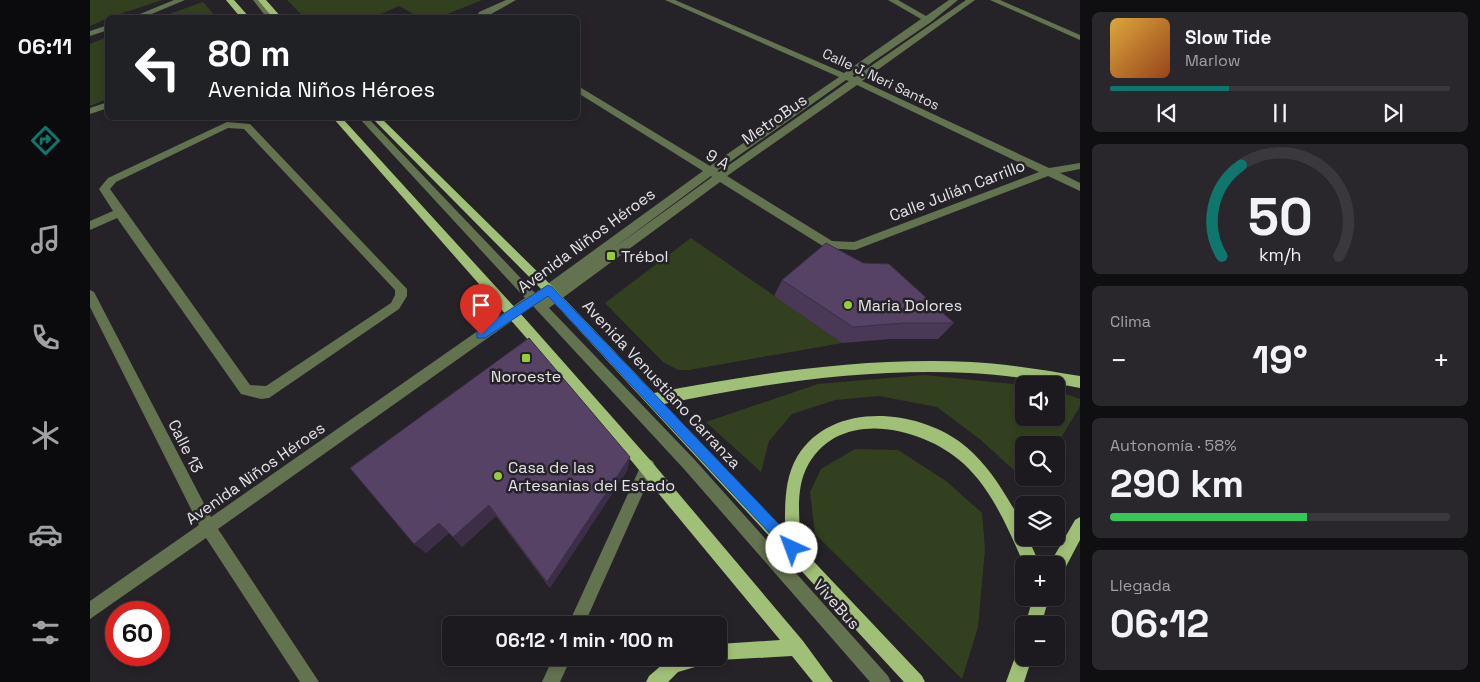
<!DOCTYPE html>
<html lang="es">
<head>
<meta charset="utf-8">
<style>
	:root { --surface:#1c1a1e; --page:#29272b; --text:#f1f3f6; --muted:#a0a1a4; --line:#3a383c; --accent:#0f766e }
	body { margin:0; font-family:"Space Grotesk",sans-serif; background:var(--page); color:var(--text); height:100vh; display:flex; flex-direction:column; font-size:19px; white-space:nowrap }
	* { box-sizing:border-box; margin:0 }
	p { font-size:16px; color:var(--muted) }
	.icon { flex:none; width:28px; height:28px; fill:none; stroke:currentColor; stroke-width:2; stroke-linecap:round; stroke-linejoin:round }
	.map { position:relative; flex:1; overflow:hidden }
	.sheet { display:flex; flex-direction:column; gap:12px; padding:12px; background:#0f0e10; width:400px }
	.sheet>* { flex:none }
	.banner { position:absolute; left:15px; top:15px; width:475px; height:105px; border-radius:8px; box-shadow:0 2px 8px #0003,0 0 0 1px var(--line); background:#202124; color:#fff; overflow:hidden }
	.buttons { position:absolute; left:925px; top:376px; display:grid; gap:10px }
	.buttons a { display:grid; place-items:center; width:50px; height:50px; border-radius:8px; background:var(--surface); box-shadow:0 2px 8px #0003,0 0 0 1px var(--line); font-size:25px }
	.speed { position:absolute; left:15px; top:601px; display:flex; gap:10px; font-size:25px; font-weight:700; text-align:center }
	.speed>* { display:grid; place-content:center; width:65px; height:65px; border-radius:50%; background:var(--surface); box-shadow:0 2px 8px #0003,0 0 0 1px var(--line); line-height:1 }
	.speed .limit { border:8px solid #d22; background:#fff; color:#111 }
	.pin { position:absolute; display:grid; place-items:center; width:42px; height:42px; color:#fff; margin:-51px -21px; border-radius:50% 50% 50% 0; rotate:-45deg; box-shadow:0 0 5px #0007 }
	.pin .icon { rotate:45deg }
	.me { position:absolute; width:55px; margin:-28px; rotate:317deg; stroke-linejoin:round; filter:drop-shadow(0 0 4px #0008) }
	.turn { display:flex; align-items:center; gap:18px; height:105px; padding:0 20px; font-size:22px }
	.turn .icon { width:65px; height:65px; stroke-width:2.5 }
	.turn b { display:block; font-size:35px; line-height:42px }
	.big { font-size:38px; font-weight:700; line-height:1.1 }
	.sheet .card { flex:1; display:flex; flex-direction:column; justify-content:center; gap:8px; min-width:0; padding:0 18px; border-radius:8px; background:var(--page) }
	.sheet .dial { align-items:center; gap:0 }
	.dial svg { height:130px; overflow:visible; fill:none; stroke:var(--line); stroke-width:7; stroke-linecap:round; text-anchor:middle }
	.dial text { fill:var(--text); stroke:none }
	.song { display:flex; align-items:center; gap:15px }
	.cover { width:60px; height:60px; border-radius:8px; background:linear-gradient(135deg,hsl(40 70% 55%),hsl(20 70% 35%)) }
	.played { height:5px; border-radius:2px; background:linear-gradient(90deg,var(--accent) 35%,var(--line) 35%) }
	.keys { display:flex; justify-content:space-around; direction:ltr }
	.heat { display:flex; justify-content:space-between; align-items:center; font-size:28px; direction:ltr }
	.charge { height:8px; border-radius:4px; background:linear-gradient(90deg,#34c759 58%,var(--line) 0) }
	.trip { position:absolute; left:352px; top:616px; width:285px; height:50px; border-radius:8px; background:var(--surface); box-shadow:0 2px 8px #0003,0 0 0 1px var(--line); font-weight:700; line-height:50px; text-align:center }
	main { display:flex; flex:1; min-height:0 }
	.tabs { display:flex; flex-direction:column; width:90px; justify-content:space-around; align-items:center; background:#0b0a0c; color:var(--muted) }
	.tabs .icon { width:35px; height:35px }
	.tabs .selected { color:var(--accent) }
	.tabs b { font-size:22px; color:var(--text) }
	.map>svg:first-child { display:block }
</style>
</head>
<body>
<main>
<nav class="tabs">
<b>06:11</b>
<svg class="icon selected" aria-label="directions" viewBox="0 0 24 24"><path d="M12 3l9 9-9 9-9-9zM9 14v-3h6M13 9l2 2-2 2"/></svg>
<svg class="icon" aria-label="music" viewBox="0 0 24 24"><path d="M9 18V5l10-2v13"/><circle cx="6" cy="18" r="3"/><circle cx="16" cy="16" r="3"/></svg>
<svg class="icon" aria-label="phone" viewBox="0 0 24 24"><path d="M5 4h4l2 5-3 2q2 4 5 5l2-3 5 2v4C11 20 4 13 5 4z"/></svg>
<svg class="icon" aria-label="climate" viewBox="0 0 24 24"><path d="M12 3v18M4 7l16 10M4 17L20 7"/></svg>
<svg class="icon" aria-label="car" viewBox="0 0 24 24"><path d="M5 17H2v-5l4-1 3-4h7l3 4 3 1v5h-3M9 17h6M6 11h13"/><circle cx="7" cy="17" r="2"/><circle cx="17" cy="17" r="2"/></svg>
<svg class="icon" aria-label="filters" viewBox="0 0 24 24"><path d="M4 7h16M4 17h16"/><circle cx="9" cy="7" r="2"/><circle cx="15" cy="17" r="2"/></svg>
</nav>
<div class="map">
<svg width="990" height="682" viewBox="0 0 990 682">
	<rect width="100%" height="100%" fill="#262328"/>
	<path fill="#32401f" d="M0 0H72L18 18 0 26Z
		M197 0H392L350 17H329L309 6 284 17 215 18Z
		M113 2 126 17H71Z
		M17 37V99L0 106V44Z
		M601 238 752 343 599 370H588L573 362 515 303Z
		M834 375 934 385V418H966V391L990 399V406L966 446 934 445V478H947L942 487 891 440 847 407 789 396 745 400 702 414 679 441 671 472 616 422 728 384Z
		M765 449 808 450 856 481 892 513 895 549 888 627 872 679 725 534 720 492 731 469Z"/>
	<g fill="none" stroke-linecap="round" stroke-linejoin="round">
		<path fill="#63724f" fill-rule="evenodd" d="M84 0H95L52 18H40Z
			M163 0H171L186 18H177Z
			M416 0H426L394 18H386L389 12Z
			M575 0H585L754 73 831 19 798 0H808L836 16 859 0H868L841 22 762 76 765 77 876 0H885L772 81 959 168 990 163V169L970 173 990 183V191L958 176 765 250 736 248 630 182 459 308 604 459 798 676 801 682H780L594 469 443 306 128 529 229 682H210L116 538 0 619V601L109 525 0 307V290L4 292 121 517 435 298 269 118H278L445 293 613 171 488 93V86L620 166 749 77ZM756 80 759 81 629 172 627 171ZM767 85 949 172 764 242 742 241 637 176ZM621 176 622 177 521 250Z
			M900 0H910L990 35V40Z
			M18 25V30L0 36V31Z
			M18 102V108L0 114V108Z
			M137 122 160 124 317 289V296L309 309 179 398 171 399 151 394 27 218 0 230V221L23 211 9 189 18 178ZM138 128 154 129 305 290V295L301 303 176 386 160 385 20 189 26 182Z
			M558 459 563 461 565 466 494 625H478L553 461Z
			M463 658H481L470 682H452Z"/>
		<path fill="#a1c077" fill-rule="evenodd" d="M136 0H144L160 18H151Z
			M168 0H176L192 18H183Z
			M243 118H252L438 322 561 461 713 641 743 682H723L702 656 629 660 623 658H629V644L690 640 491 400Z
			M282 118H291L463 287 564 393C669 373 774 357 881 362 918 364 954 370 990 376V388C954 381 917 375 880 373 777 368 675 383 574 404L695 531C695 507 694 479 707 457 740 402 823 408 870 442 889 456 904 476 916 496 924 509 934 523 934 538H938L950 565H934C919 530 902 490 874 464 833 426 746 406 716 469 705 492 710 523 711 548L832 676 835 682H814L455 293Z
			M990 517V540L972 574 966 576V565H959L985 520Z
			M943 598H959L951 625H935Z
			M934 647V658H942L934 682H916L928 649Z
			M580 658H618L615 664 588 672 578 682H556L559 676Z"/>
	</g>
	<path fill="#493957" d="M692 280 864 323 848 339H800L752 343 684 296Z
		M540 457 537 471 460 588 406 516 372 547 359 533 336 553 260 468Z"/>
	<path fill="#3c2e47" d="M540 457 537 471 460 588 457 582Z
		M399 505 406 516 372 547 363 537Z
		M349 523 359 533 336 553 324 544Z"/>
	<path fill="#554265" stroke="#3c2e47" d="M736 243 773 263 799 264 864 323H814L763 327 692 280Z
		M439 338 540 457 457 582 399 505 363 537 349 523 324 544 260 468Z"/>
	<path fill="#1a73e8" stroke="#114b97" d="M458 285 462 287 707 543 710 548 707 553 702 555 698 553 458 296 395 338H387V331Z"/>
	<g fill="#96cc39" stroke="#262328" stroke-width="2">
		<rect x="516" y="251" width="10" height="10" rx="2.5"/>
		<circle cx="758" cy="305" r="5"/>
		<rect x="431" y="353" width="10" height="10" rx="2.5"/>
		<circle cx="408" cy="476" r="5"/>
	</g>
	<g text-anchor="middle" stroke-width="5" stroke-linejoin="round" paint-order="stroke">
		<g font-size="14" fill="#e4e3e6" stroke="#262328">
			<text transform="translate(791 79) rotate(25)" y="5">Calle J. Neri Santos</text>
		</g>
		<g font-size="16" fill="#e4e3e6" stroke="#262328">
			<text transform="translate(684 119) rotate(-35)" y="6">MetroBus</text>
			<text transform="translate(628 159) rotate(31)" y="6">9 A</text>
			<text transform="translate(867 190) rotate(-21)" y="6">Calle Julián Carrillo</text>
			<text transform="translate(496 240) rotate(-36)" y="6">Avenida Niños Héroes</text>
			<text transform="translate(572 384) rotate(47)" y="6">Avenida Venustiano Carranza</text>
			<text transform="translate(96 446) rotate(63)" y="6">Calle 13</text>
			<text transform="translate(165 473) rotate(-35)" y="6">Avenida Niños Héroes</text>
			<text transform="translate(747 604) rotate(48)" y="6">ViveBus</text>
		</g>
		<g font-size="16" fill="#e4e3e6" stroke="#262328" text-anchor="start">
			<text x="531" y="262">Trébol</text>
			<text x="768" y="311">Maria Dolores</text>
			<text x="436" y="382" text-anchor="middle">Noroeste</text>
			<text x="418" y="473">Casa de las<tspan x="418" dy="18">Artesanias del Estado</tspan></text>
		</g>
	</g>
</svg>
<div class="buttons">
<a><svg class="icon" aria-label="sound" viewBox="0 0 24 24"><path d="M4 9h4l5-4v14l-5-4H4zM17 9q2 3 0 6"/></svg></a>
<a><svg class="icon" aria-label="search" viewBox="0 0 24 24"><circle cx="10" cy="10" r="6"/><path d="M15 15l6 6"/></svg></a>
<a><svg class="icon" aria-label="layers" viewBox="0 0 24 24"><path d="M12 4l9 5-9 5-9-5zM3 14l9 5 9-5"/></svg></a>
<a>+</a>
<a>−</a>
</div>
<div class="speed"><div class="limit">60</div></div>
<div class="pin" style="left:391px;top:335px;background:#d93025"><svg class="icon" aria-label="arrive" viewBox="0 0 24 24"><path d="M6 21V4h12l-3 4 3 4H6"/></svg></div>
<svg class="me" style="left:702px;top:548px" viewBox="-20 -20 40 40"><circle r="19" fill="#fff"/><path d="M0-13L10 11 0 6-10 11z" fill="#1a73e8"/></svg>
<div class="trip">06:12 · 1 min · 100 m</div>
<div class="banner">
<div class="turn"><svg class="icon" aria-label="left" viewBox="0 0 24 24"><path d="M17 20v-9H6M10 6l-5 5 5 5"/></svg><div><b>80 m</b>Avenida Niños Héroes</div></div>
</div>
</div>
<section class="sheet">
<div class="card">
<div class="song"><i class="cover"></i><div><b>Slow Tide</b><p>Marlow</p></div></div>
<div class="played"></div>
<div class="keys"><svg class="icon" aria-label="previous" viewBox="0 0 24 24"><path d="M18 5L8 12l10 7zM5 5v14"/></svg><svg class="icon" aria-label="pause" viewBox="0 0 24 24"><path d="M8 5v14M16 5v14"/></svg><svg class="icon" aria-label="next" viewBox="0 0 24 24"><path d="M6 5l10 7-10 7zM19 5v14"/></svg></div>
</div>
<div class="card dial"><svg viewBox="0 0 100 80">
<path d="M14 69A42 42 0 1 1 86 69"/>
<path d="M14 69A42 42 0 0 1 26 13" stroke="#0f766e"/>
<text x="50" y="56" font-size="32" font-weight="700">50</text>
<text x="50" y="72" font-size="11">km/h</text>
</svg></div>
<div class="card"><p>Clima</p>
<div class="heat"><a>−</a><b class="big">19°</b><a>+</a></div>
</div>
<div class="card"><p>Autonomía · 58%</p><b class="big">290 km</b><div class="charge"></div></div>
<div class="card"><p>Llegada</p><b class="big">06:12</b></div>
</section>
</main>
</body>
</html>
